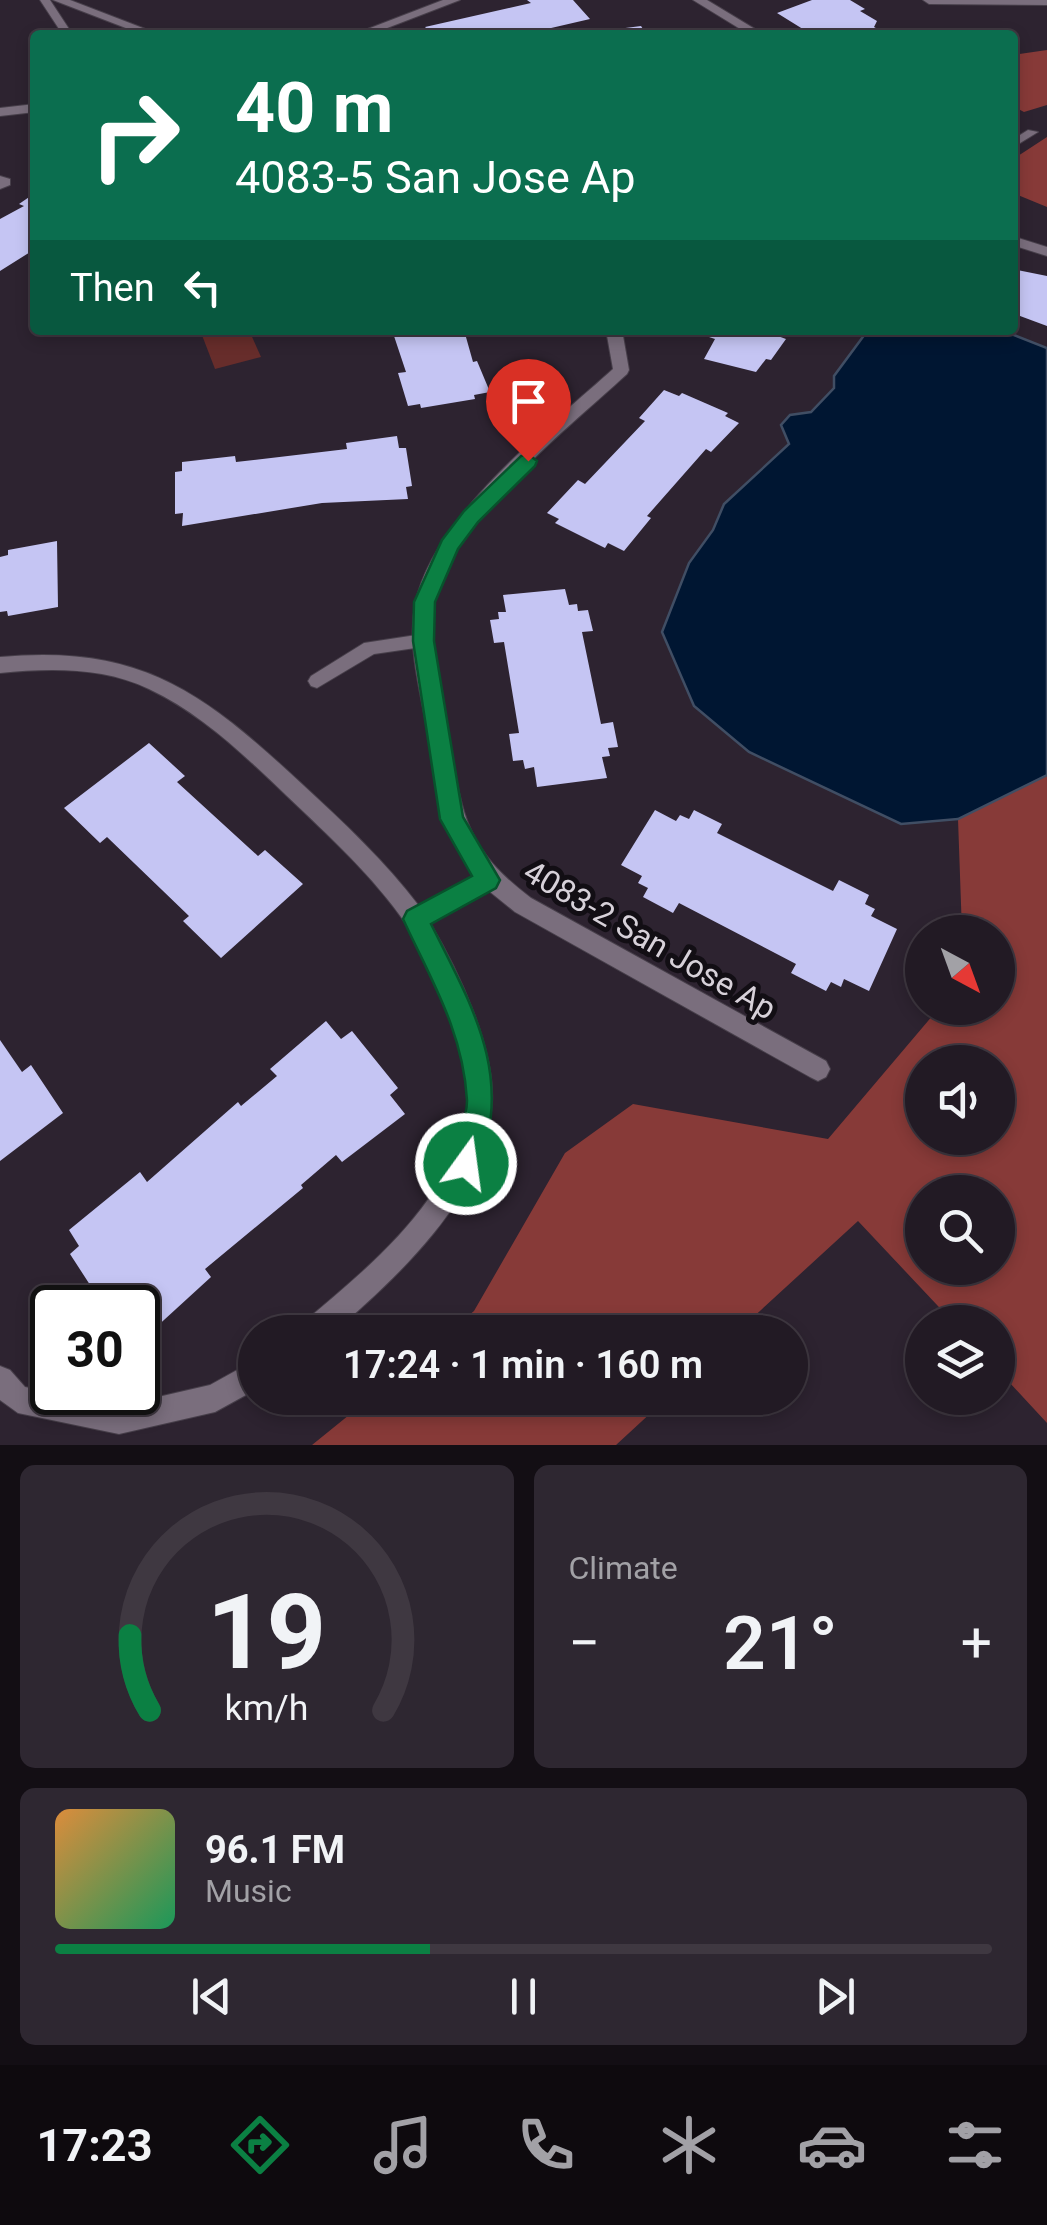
<!DOCTYPE html>
<html lang="en">
<head>
<meta charset="utf-8">
<style>
	:root { --surface:#221a24; --page:#2e2731; --text:#f1f3f6; --muted:#a2a1a6; --line:#3f3841; --accent:#0b8043 }
	body { margin:0; font-family:Roboto,sans-serif; background:var(--page); color:var(--text); height:100vh; display:flex; flex-direction:column; font-size:38px; white-space:nowrap }
	* { box-sizing:border-box; margin:0 }
	p { font-size:32px; color:var(--muted) }
	.icon { flex:none; width:55px; height:55px; fill:none; stroke:currentColor; stroke-width:2; stroke-linecap:round; stroke-linejoin:round }
	.map { position:relative; height:1445px; overflow:hidden }
	.panel { display:flex; flex-direction:column; gap:20px; padding:20px; background:#130e14; flex:1 }
	.panel>* { flex:none }
	.guide { position:absolute; left:30px; top:30px; width:988px; height:305px; border-radius:10px; box-shadow:0 5px 15px #0003,0 0 0 2px var(--line); background:#0b6e4f; color:#fff; overflow:hidden }
	.needle { width:65px; rotate:139deg }
	.buttons { position:absolute; left:905px; top:915px; display:grid; gap:20px }
	.buttons a { display:grid; place-items:center; width:110px; height:110px; border-radius:50%; background:var(--surface); box-shadow:0 5px 15px #0003,0 0 0 2px var(--line); font-size:50px }
	.speed { position:absolute; left:30px; top:1285px; display:flex; gap:20px; font-size:50px; font-weight:700; text-align:center }
	.speed>* { display:grid; place-content:center; width:130px; height:130px; border-radius:50%; background:var(--surface); box-shadow:0 5px 15px #0003,0 0 0 2px var(--line); line-height:1 }
	.speed .limit { border:5px solid #111; border-radius:15px; background:#fff; color:#111 }
	.pin { position:absolute; display:grid; place-items:center; width:85px; height:85px; color:#fff; margin:-102px -42px; border-radius:50% 50% 50% 0; rotate:-45deg; box-shadow:0 0 10px #0007 }
	.pin .icon { rotate:45deg }
	.me { position:absolute; width:110px; margin:-55px; rotate:14deg; stroke-linejoin:round; filter:drop-shadow(0 0 8px #0008) }
	.turn { display:flex; align-items:center; gap:35px; height:210px; padding:0 40px; font-size:45px }
	.turn .icon { width:130px; height:130px; stroke-width:2.5 }
	.turn b { display:block; font-size:70px; line-height:85px }
	.then { display:flex; align-items:center; height:95px; padding:0 40px; background:#0003; gap:20px; font-size:38px }
	.big { font-size:75px; font-weight:600; line-height:1.1 }
	.panel .widget { flex:1; display:flex; flex-direction:column; justify-content:center; gap:15px; min-width:0; padding:0 35px; border-radius:15px; background:var(--page) }
	.panel .dial { align-items:center; gap:0 }
	.dial svg { height:260px; overflow:visible; fill:none; stroke:var(--line); stroke-width:7; stroke-linecap:round; text-anchor:middle }
	.dial text { fill:var(--text); stroke:none }
	.song { display:flex; align-items:center; gap:30px }
	.cover { width:120px; height:120px; border-radius:15px; background:linear-gradient(135deg,hsl(30 70% 55%),hsl(150 70% 35%)) }
	.played { height:10px; border-radius:5px; background:linear-gradient(90deg,var(--accent) 40%,var(--line) 40%) }
	.keys { display:flex; justify-content:space-around; direction:ltr }
	.heat { display:flex; justify-content:space-between; align-items:center; font-size:55px; direction:ltr }
	.panel .tiles { flex:1; display:grid; gap:20px; grid-template-columns:1fr 1fr }
	.widget:last-child { grid-column:span 2 }
	.trip { position:absolute; left:238px; top:1315px; width:570px; height:100px; border-radius:50px; background:var(--surface); box-shadow:0 5px 15px #0003,0 0 0 2px var(--line); font-weight:600; line-height:100px; text-align:center }
	.menu { display:flex; height:160px; justify-content:space-around; align-items:center; background:#0e0a0e; color:var(--muted) }
	.menu .icon { width:70px; height:70px }
	.menu .selected { color:var(--accent) }
	.menu b { font-size:45px; color:var(--text) }
	.map>svg:first-child { display:block }
</style>
</head>
<body>
<div class="map">
<svg width="1047" height="1445" viewBox="0 0 1047 1445">
	<rect width="100%" height="100%" fill="#2d2330"/>
	<path fill="#672d2b" d="M200 330H249L261 357 215 369Z"/>
	<path fill="#873a38" fill-rule="evenodd" d="M1047 50V105L1024 112 1013 106V55Z
		M1047 137V207L1013 193 1012 160Z
		M1047 775V1423L998 1370V1322H953L858 1221 737 1332H449L474 1311 565 1153 633 1104 828 1139 939 1008H998V932H962L958 819ZM998 1062V1138H922V1062ZM998 1192V1268H922V1192Z
		M370 1398H667L616 1445H312Z"/>
	<path fill="#001632" stroke="#404e64" stroke-width="2.5" d="M868 330H1001L1047 348V775L958 819 901 824 749 752 694 706 662 632 689 563 713 530 724 504 789 444 781 425 790 415 811 412 834 388V376Z"/>
	<path fill="#c5c5f3" d="M527 0H573L590 19 521 35H420L429 31 425 27 531 3Z
		M812 0H850L865 9 860 11 877 21 874 27 888 35H823L812 29 806 31 777 13Z
		M641 26 647 35H604L602 31Z
		M35 193V249L0 271V219L24 206 19 204Z
		M1012 269 1047 276V326L1012 313Z
		M392 330H464L473 362 477 361 490 392 474 395 475 399 421 408 420 404 408 406 398 373 406 372Z
		M715 330H761L786 339 771 360 766 359 756 372 704 359 715 339 709 337Z
		M664 390 679 396 682 393 728 413 725 416 739 423 711 452 706 449 647 516 651 518 624 551 608 543 605 548 555 523 559 519 547 513 578 480 585 484 645 421 639 418Z
		M397 436 399 448H406L412 486 406 487 408 499 322 503 182 526 183 513 175 514V472L182 471V462L235 456 236 462 347 449 346 443Z
		M57 541 58 607 8 616 7 611 0 612V557L8 555V550Z
		M565 589 569 605 577 604 578 611 588 610 593 631 582 632 601 724 613 722 618 747 608 748 610 756 602 757 607 778 537 787 534 767 525 769 523 760 513 761 509 734 519 733 504 642 494 643 490 620 499 619 498 612H506L503 595Z
		M149 743 185 776 177 782 258 856 265 850 303 884 221 958 183 921 189 916 107 837 100 843 64 808Z
		M655 810 676 821 680 815 689 819 694 810 722 824 717 833 833 891 839 880 869 895 865 904 875 909 871 916 897 929 869 991 844 979 841 987 831 982 826 991 791 973 796 964 679 903 673 913 643 897 648 888 638 883 642 876 621 865Z
		M326 1021 341 1039 352 1031 398 1088 390 1095 405 1114 342 1162 336 1155 301 1185 303 1188 205 1269 211 1277 141 1341 138 1335V1308H105L70 1254 79 1246 69 1230 140 1172 147 1182 238 1102 241 1106 277 1076 270 1069Z
		M0 1040 22 1072 31 1065 63 1113 0 1161Z"/>
	<g fill="none" stroke-linecap="round" stroke-linejoin="round">
		<g stroke="#473f4a" stroke-width="2">
			<path id="service" d="M40 0H50L73 35H63Z
				M1028 130 1038 132 1012 148V140Z
				M423 634 431 641 429 646 374 654 317 688 311 686 308 681 311 676 364 643Z"/>
		</g>
		<g stroke="#473f4a" stroke-width="2">
			<path id="minor" d="M53 0H70L161 35H144Z
				M443 0H460L369 35H352Z
				M693 0H707L765 35H750Z
				M923 0H1047V5L929 4Z
				M35 104V112L0 116V108Z
				M0 176 10 179V185L0 189Z
				M1012 236 1047 247V256L1012 245Z
				M606 330H622L629 370 627 374C566 430 449 522 434 605 426 649 442 699 450 742 462 817 467 850 531 898L826 1061 830 1069 826 1077 818 1081 810 1077 515 912 489 891 430 923C458 970 495 1048 492 1103 487 1196 398 1276 334 1332H301L304 1322C370 1266 453 1200 467 1109 475 1057 435 967 406 924 373 876 329 836 287 796 245 756 202 714 149 689 103 667 50 668 0 673V657C142 644 204 693 303 785 344 823 385 861 419 906L475 877C443 834 437 785 428 734 421 693 407 647 415 605 432 517 549 427 613 369Z
				M255 1360V1390L215 1412 119 1434 18 1413 0 1400V1366L10 1370 25 1387 119 1406 210 1385Z"/>
		</g>
		<use href="#service" fill="#7a6e7d" fill-rule="evenodd"/>
		<use href="#minor" fill="#7a6e7d" fill-rule="evenodd"/>
	</g>
	<path fill="#0b8043" stroke="#07532c" stroke-width="2.5" d="M528 454 537 461 535 466 478 522 458 549 435 602 434 641 463 817 500 880 496 888 431 924C473 1008 516 1079 476 1174L466 1179 456 1174C446 1151 468 1124 467 1100 463 1031 431 980 403 919L407 911 472 876 440 819 413 641 414 602 442 540 464 511 521 456Z"/>
	<g text-anchor="middle" stroke-width="10" stroke-linejoin="round" paint-order="stroke">
		<g font-size="32" fill="#d7d1d9" stroke="#120e14">
			<text transform="translate(650 940) rotate(30)" y="11">4083-2 San Jose Ap</text>
		</g>
	</g>
</svg>
<div class="buttons">
<a><svg class="needle" viewBox="-14 -14 28 28"><path d="M0-13l5 13h-10z" fill="#e53935"/><path d="M0 13l5-13h-10z" fill="#a2a1a6"/></svg></a>
<a><svg class="icon" aria-label="sound" viewBox="0 0 24 24"><path d="M4 9h4l5-4v14l-5-4H4zM17 9q2 3 0 6"/></svg></a>
<a><svg class="icon" aria-label="search" viewBox="0 0 24 24"><circle cx="10" cy="10" r="6"/><path d="M15 15l6 6"/></svg></a>
<a><svg class="icon" aria-label="layers" viewBox="0 0 24 24"><path d="M12 4l9 5-9 5-9-5zM3 14l9 5 9-5"/></svg></a>
</div>
<div class="speed"><div class="limit">30</div></div>
<div class="pin" style="left:528px;top:461px;background:#d93025"><svg class="icon" aria-label="arrive" viewBox="0 0 24 24"><path d="M6 21V4h12l-3 4 3 4H6"/></svg></div>
<svg class="me" style="left:466px;top:1164px" viewBox="-20 -20 40 40"><circle r="17" fill="#0b8043" stroke="#fff" stroke-width="3"/><path d="M0-11L8 9 0 5-8 9z" fill="#fff"/></svg>
<div class="trip">17:24 · 1 min · 160 m</div>
<div class="guide">
<div class="turn"><svg class="icon" aria-label="right" viewBox="0 0 24 24"><path d="M7 20v-9h11M14 6l5 5-5 5"/></svg><div><b>40 m</b>4083-5 San Jose Ap</div></div>
<div class="then">Then<svg class="icon" aria-label="left" viewBox="0 0 24 24"><path d="M17 20v-9H6M10 6l-5 5 5 5"/></svg></div>
</div>
</div>
<section class="panel">
<div class="tiles">
<div class="widget dial"><svg viewBox="0 0 100 80">
<path d="M14 69A42 42 0 1 1 86 69"/>
<path d="M14 69A42 42 0 0 1 8 46" stroke="#0b8043"/>
<text x="50" y="56" font-size="32" font-weight="700">19</text>
<text x="50" y="72" font-size="11">km/h</text>
</svg></div>
<div class="widget"><p>Climate</p>
<div class="heat"><a>−</a><b class="big">21°</b><a>+</a></div>
</div>
<div class="widget">
<div class="song"><i class="cover"></i><div><b>96.1 FM</b><p>Music</p></div></div>
<div class="played"></div>
<div class="keys"><svg class="icon" aria-label="previous" viewBox="0 0 24 24"><path d="M18 5L8 12l10 7zM5 5v14"/></svg><svg class="icon" aria-label="pause" viewBox="0 0 24 24"><path d="M8 5v14M16 5v14"/></svg><svg class="icon" aria-label="next" viewBox="0 0 24 24"><path d="M6 5l10 7-10 7zM19 5v14"/></svg></div>
</div>
</div>
</section>
<nav class="menu">
<b>17:23</b>
<svg class="icon selected" aria-label="directions" viewBox="0 0 24 24"><path d="M12 3l9 9-9 9-9-9zM9 14v-3h6M13 9l2 2-2 2"/></svg>
<svg class="icon" aria-label="music" viewBox="0 0 24 24"><path d="M9 18V5l10-2v13"/><circle cx="6" cy="18" r="3"/><circle cx="16" cy="16" r="3"/></svg>
<svg class="icon" aria-label="phone" viewBox="0 0 24 24"><path d="M5 4h4l2 5-3 2q2 4 5 5l2-3 5 2v4C11 20 4 13 5 4z"/></svg>
<svg class="icon" aria-label="climate" viewBox="0 0 24 24"><path d="M12 3v18M4 7l16 10M4 17L20 7"/></svg>
<svg class="icon" aria-label="car" viewBox="0 0 24 24"><path d="M5 17H2v-5l4-1 3-4h7l3 4 3 1v5h-3M9 17h6M6 11h13"/><circle cx="7" cy="17" r="2"/><circle cx="17" cy="17" r="2"/></svg>
<svg class="icon" aria-label="filters" viewBox="0 0 24 24"><path d="M4 7h16M4 17h16"/><circle cx="9" cy="7" r="2"/><circle cx="15" cy="17" r="2"/></svg>
</nav>
</body>
</html>
